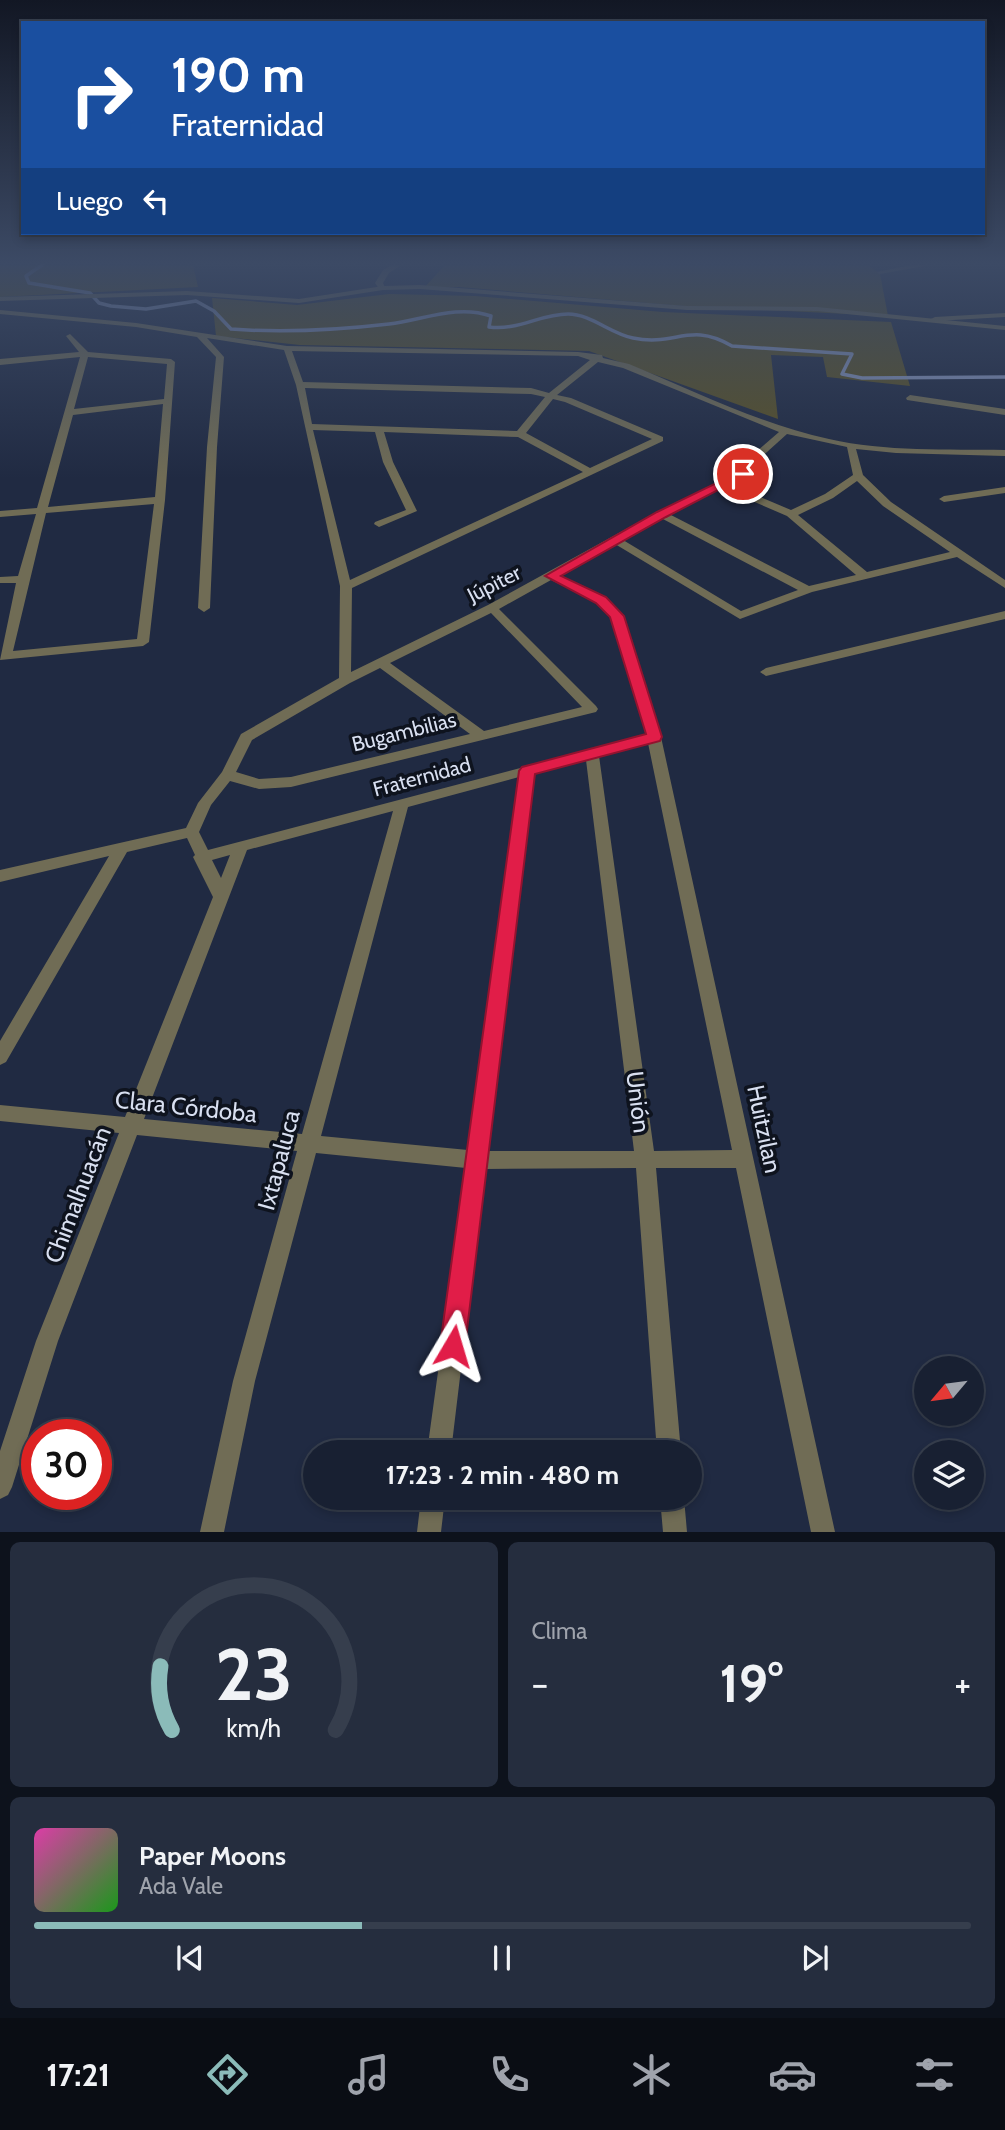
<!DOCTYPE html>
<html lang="es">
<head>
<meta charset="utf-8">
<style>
	:root { --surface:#182032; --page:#252d3e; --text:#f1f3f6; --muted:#9fa3ac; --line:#363e4d; --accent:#8bbbb9 }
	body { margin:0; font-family:Cabin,sans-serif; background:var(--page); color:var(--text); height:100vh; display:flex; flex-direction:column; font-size:26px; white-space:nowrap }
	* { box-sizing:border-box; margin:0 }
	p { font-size:23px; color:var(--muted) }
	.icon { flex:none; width:38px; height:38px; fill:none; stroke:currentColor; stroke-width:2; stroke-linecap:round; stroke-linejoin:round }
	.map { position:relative; height:1532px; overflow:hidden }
	.drawer { display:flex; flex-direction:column; gap:10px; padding:10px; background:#0d121c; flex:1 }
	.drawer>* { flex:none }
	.guide { position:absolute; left:21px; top:21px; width:964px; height:214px; border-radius:0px; box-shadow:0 4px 10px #0003,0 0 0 2px var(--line); background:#1a4fa0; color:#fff; overflow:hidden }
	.needle { width:46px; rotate:241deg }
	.fabs { position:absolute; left:914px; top:1356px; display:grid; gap:14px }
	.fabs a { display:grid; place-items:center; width:70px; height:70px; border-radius:50%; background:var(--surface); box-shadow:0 4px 10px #0003,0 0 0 2px var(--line); font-size:35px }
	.speed { position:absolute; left:21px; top:1419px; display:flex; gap:14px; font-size:35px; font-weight:700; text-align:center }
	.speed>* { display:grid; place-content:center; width:91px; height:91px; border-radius:50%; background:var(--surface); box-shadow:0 4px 10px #0003,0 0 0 2px var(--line); line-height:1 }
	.speed .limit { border:10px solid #d22; background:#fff; color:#111 }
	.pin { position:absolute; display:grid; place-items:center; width:60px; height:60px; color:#fff; margin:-30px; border:4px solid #fff; border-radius:50%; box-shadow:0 2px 7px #0007 }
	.me { position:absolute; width:77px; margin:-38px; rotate:7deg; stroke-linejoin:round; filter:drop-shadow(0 0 5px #0008) }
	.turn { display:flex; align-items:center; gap:24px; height:147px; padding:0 35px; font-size:32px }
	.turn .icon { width:91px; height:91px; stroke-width:2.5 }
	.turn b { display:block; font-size:49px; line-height:60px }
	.then { display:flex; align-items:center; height:66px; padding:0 35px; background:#0003; gap:14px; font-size:26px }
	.big { font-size:52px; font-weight:800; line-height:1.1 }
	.drawer .tile { flex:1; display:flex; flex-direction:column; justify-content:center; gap:10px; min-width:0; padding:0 24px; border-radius:10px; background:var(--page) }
	.drawer .dial { align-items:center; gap:0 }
	.dial svg { height:182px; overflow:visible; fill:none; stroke:var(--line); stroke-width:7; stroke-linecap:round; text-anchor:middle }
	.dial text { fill:var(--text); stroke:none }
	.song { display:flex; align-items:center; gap:21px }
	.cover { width:84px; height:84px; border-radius:10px; background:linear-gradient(135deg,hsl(320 70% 55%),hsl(120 70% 35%)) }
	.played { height:7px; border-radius:4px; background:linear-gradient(90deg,var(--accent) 35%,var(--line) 35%) }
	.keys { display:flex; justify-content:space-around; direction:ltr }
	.heat { display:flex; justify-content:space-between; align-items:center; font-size:38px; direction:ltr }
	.drawer .tiles { flex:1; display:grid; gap:10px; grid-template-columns:1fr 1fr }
	.tile:last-child { grid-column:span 2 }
	.trip { position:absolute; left:303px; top:1440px; width:399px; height:70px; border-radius:35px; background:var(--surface); box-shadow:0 4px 10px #0003,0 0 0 2px var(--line); font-weight:800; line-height:70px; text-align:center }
	.menu { display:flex; height:112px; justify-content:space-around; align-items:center; background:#0a0d14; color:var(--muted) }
	.menu .icon { width:49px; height:49px }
	.menu .active { color:var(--accent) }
	.menu b { font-size:32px; color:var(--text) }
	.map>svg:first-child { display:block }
</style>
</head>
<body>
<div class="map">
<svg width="1005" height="1532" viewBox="0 0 1005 1532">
	<rect width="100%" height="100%" fill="#202a42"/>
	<path fill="#595125" d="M0 265H193L198 287 0 297Z
		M445 265H868L880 274 888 316 684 306 459 287 424 288Z
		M389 294 475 296 663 312 891 322 910 386 827 377 823 357 771 355 778 419 589 351 300 345 216 336 212 298 297 305Z"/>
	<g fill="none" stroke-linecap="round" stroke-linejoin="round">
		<path stroke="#8796bc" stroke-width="3.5" d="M42 265 26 276 29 283 90 293 99 303 111 306 146 309 196 301 214 311 231 329C283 333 337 330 389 324 423 320 457 304 491 316L489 327C518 331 540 314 568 314 591 314 611 334 633 338 676 347 689 321 732 346L852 354 842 374 862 378 1005 377"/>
		<path fill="#706c55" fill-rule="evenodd" d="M392 265H401L389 273 383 283 386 290H380L375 283 383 270Z
			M912 265H930L880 274 876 272Z
			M0 310 136 323 287 346 578 352 602 355 603 358 629 364C694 391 760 424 829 439 886 452 947 449 1005 450V456L896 453 856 449 863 475 891 502 1005 580V588L957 557 812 592 740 619 615 544 559 575 605 598 623 616 661 737 835 1532H811L736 1168H656L681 1452H657L636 1168 485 1169 451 1452H427L466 1168 316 1153 255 1381 224 1532H200L233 1381 297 1151 137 1135 58 1341 12 1487 8 1495 0 1499V1451L36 1341 119 1133 0 1121V1105L125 1117 213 897 193 857 195 855 187 838 127 852 6 1062 0 1065V1041L109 856 0 882V870L186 828 198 803 222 772 241 734 339 678 340 586 296 385 284 350 207 338 224 357 217 447 210 608 204 612 198 608 207 447 216 357 197 337 136 327 0 314ZM292 351 578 356 590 360 549 393 531 388 303 382ZM598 362 623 368 779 432 750 457 739 472 657 512 488 605 351 672 352 588 663 441V437L571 398 557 395ZM305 388 531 394 545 397 517 431 312 424ZM553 399 565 402 652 439 590 468 526 433ZM313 430 375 432 383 462 406 510 375 522 374 524 379 527 417 511 393 462 384 432 518 437 583 472 350 580ZM787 434 847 447 853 475 825 494 791 510 730 484 747 476 757 461ZM857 481 883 506 950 552 867 572 798 515 833 498ZM722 488 787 516 856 575 809 586 669 514ZM661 518 798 590 741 611 623 540ZM551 580 597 602 611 617 646 735 208 850 199 832 211 805 230 781 259 789 291 787 596 712 598 709 596 706 499 609ZM491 613 582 707 484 731 390 663ZM380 668 470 734 291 777 259 779 236 772 252 740 350 683ZM648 743 732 1150 654 1151 599 756ZM586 760 634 1151H488L534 774ZM519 777 468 1150 321 1136 408 807ZM393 811 302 1134 144 1119 247 850ZM230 855 221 878 212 860Z
			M1005 313V317L935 321 931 319 935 317Z
			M70 334 88 352 171 359 175 362 165 500 149 642 143 646 0 660 16 583H0V577L18 576 36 514 0 517V511L37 508 80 357 0 365V359L79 352 66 336ZM88 357 167 364 164 399 74 409ZM163 404 155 497 48 507 73 415ZM154 504 137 639 13 651 46 513Z
			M910 395 1005 409V415L907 400 906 398Z
			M1005 487V493L944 502 939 499 944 496Z
			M1005 611V619L766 676 760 672 766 668Z
			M421 1498H445L441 1532H417Z
			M660 1498H684L687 1532H663Z"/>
		<path fill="#706c55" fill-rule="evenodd" d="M420 285 687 306 817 307 1005 326V330L817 311 687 310 420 289 383 290 299 303 187 295 0 301V297L187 291 299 299 383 286Z"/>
	</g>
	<linearGradient id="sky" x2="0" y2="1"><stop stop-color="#121724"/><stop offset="0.55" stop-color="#3c4a65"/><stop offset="1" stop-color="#3c4a65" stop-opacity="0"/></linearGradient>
	<rect width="1005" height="479" fill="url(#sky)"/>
	<path fill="#e11d48" stroke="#92132f" stroke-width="2" d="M739 472 749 474 666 517 561 576 606 597 624 616 662 737 660 741 535 774 465 1346 462 1355 453 1359 444 1355 440 1346 519 771 522 767 646 734 610 617 596 603 545 576 657 512Z"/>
	<g text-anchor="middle" stroke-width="7" stroke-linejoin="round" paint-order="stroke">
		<g font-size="21" fill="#d8dff0" stroke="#0e131e">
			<text transform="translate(494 584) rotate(-27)" y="7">Júpiter</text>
			<text transform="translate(404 732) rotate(-14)" y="7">Bugambilias</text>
			<text transform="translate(422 777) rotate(-15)" y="7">Fraternidad</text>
		</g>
		<g font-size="24" fill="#d8dff0" stroke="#0e131e">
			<text transform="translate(638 1102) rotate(83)" y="8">Unión</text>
			<text transform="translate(186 1107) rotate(6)" y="8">Clara Córdoba</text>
			<text transform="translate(764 1129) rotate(78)" y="8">Huitzilan</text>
			<text transform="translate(279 1160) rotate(-75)" y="8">Ixtapaluca</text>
			<text transform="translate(78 1195) rotate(-69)" y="8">Chimalhuacán</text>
		</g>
	</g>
</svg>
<div class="fabs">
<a><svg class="needle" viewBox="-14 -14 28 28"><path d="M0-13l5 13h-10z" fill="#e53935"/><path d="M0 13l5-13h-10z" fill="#9fa3ac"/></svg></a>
<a><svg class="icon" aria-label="layers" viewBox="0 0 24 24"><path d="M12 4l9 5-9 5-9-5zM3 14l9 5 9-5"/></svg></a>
</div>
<div class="speed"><div class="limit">30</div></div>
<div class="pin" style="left:743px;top:474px;background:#d93025"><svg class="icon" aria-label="arrive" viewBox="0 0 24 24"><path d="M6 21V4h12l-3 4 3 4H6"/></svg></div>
<svg class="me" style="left:453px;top:1346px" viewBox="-20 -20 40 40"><path d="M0-17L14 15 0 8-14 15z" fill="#e11d48" stroke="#fff" stroke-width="4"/></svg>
<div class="trip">17:23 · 2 min · 480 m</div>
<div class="guide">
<div class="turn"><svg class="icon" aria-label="right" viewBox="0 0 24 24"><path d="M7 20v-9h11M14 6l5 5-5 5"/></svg><div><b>190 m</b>Fraternidad</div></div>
<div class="then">Luego<svg class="icon" aria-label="left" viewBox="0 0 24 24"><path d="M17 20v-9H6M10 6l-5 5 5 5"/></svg></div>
</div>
</div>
<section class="drawer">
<div class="tiles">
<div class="tile dial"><svg viewBox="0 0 100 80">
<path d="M14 69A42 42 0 1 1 86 69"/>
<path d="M14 69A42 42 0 0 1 9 41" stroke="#8bbbb9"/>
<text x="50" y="56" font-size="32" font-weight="700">23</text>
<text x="50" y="72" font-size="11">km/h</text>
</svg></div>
<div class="tile"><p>Clima</p>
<div class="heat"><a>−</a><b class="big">19°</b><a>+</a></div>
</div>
<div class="tile">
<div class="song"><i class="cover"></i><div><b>Paper Moons</b><p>Ada Vale</p></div></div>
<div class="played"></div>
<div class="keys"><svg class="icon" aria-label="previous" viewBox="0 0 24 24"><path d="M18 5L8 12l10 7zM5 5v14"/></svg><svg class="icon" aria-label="pause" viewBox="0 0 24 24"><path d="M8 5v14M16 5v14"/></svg><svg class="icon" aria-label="next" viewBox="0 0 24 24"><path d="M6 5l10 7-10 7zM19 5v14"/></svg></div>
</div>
</div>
</section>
<nav class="menu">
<b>17:21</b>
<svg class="icon active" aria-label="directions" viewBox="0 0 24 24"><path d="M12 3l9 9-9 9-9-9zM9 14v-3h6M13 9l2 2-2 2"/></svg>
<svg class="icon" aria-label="music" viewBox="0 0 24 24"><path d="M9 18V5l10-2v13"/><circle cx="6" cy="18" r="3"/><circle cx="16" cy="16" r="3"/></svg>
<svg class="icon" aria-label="phone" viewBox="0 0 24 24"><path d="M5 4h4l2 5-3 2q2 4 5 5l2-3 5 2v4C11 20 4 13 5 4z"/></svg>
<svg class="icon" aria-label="climate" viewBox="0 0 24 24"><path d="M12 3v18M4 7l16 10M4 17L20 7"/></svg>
<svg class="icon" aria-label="car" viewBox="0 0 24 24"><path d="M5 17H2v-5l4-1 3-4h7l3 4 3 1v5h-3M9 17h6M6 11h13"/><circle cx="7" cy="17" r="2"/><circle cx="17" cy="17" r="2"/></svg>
<svg class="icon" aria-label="filters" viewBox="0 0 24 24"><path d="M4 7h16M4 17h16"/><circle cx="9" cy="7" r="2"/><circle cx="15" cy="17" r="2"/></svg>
</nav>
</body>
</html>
